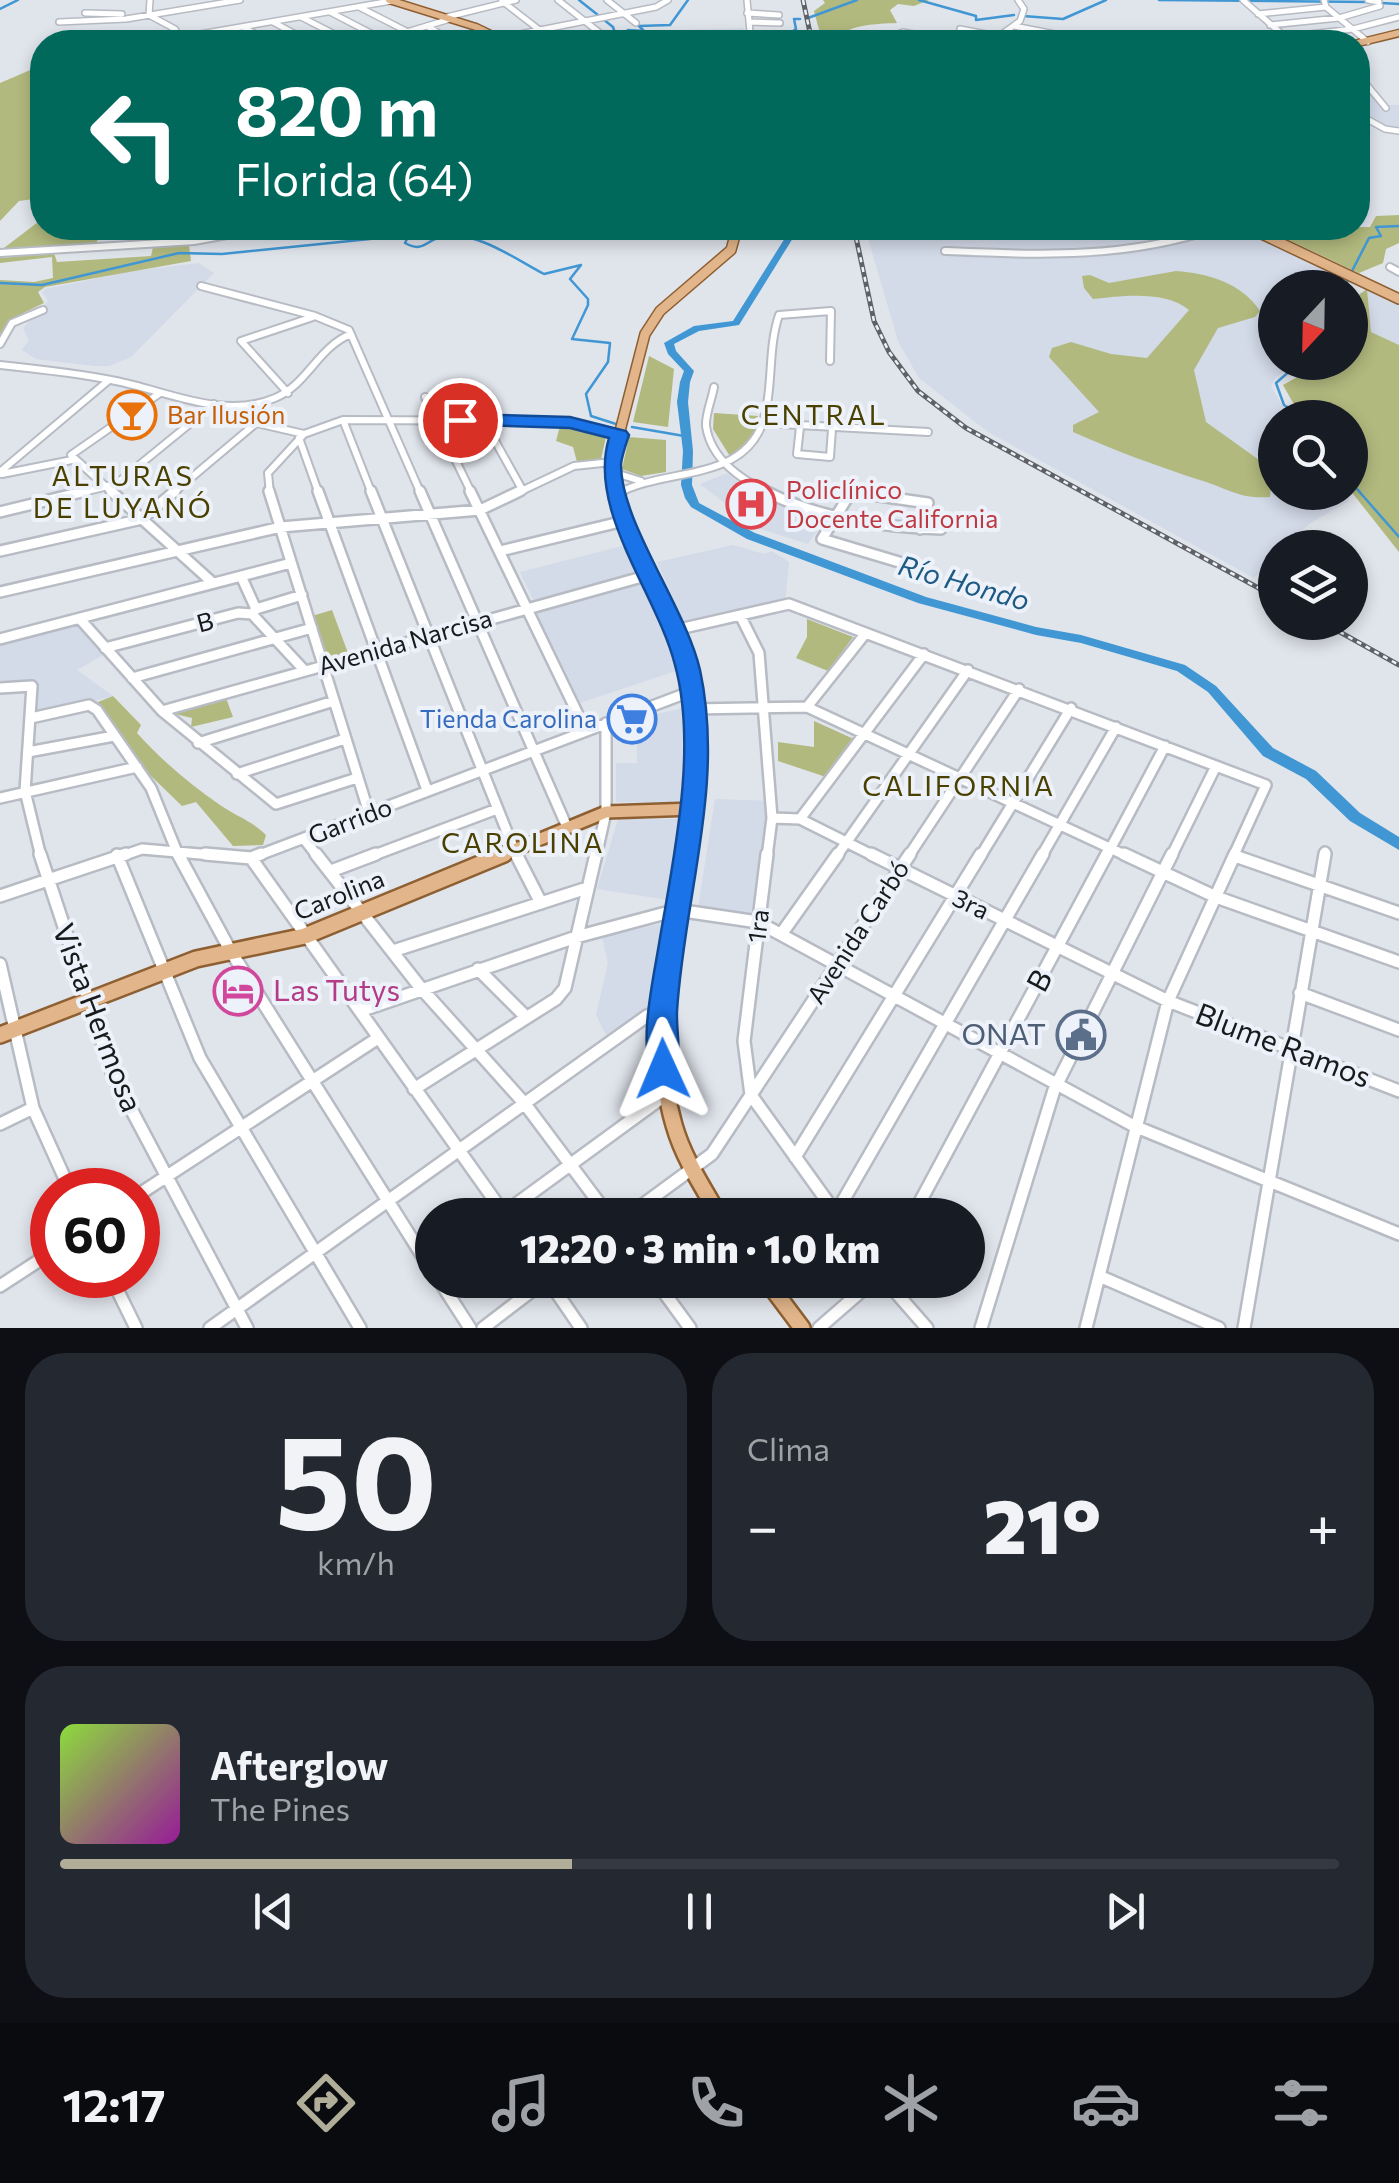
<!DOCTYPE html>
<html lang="es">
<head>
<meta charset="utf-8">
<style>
	:root { --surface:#171b24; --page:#242831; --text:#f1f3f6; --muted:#9ea1a6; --line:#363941; --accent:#b0ae99 }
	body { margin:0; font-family:Commissioner,sans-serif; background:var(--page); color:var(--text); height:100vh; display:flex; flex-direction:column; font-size:38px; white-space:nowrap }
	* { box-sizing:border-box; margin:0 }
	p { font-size:32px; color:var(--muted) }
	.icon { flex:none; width:55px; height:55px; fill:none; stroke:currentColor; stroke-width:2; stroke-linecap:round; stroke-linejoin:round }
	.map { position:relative; height:1328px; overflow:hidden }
	.sheet { display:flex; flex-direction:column; gap:25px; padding:25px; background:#0d0f14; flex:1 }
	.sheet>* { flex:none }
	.guide { position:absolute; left:30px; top:30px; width:1340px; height:210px; border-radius:40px; box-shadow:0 5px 15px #0003; background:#00695c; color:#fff; overflow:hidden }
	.needle { width:65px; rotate:202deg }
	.controls { position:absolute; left:1258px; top:270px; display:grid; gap:20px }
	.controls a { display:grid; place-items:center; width:110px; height:110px; border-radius:50%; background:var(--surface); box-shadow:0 5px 15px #0003; font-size:50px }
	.speed { position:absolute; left:30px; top:1168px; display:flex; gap:20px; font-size:50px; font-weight:700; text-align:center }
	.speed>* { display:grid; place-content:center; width:130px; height:130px; border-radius:50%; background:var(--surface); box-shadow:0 5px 15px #0003; line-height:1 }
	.speed .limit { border:15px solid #d22; background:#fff; color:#111 }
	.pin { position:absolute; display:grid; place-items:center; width:85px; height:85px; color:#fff; margin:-42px; border:5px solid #fff; border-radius:50%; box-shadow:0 2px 10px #0007 }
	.me { position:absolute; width:110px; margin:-55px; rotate:359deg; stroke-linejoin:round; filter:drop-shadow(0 0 8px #0008) }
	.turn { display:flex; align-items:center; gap:35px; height:210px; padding:0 40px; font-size:45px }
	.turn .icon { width:130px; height:130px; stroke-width:2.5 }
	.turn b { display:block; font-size:70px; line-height:85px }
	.big { font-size:75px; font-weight:800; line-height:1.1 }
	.sheet .tile { flex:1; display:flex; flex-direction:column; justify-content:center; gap:15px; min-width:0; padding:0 35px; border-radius:40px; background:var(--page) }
	.sheet .dial { align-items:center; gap:0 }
	.dial b { font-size:130px; line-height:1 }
	.song { display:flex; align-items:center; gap:30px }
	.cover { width:120px; height:120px; border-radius:15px; background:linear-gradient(135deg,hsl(90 70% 55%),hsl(300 70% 35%)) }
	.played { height:10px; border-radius:5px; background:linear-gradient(90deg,var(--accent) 40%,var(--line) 40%) }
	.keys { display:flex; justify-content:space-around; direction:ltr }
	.heat { display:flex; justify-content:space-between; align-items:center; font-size:55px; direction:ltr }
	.sheet .tiles { flex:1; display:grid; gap:25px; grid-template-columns:1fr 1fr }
	.tile:last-child { grid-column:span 2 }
	.trip { position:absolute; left:415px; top:1198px; width:570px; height:100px; border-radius:50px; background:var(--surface); box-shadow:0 5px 15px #0003; font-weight:800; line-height:100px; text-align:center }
	.dock { display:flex; height:160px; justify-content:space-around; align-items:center; background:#090b0e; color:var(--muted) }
	.dock .icon { width:70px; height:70px }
	.dock .selected { color:var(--accent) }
	.dock b { font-size:45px; color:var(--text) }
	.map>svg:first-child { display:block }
</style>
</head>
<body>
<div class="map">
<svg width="1399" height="1328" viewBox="0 0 1399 1328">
	<rect width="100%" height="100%" fill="#e0e4eb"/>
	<path fill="#d3dae8" d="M743 28 745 42 643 40 677 30Z
		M1358 89H1365L1381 105H1399V127L1390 128 1358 111Z
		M865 228H1239L1343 276V287L1275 288V362L1297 363 1275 378 1271 386 1289 417 1275 418V492L1344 493 1349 501 1309 524 1285 547 1275 548V557L1254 578 988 432 919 378 898 341Z
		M199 263 214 273 131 357 109 366H95L36 359 22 350 29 340 23 328 48 301 42 292 45 289 133 271Z
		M1367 289 1399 303V345L1371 332Z
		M727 473 756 498 826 517 808 544 757 528 700 484Z
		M626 545 639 573 534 602 520 572Z
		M733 545 764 554 772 551 789 562 785 603 685 624 657 562Z
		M643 581 666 631 676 671 580 703 535 610Z
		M78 622 103 655 77 670 113 696 36 717V684L0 689V641Z
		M684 708 681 803 616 802V763H637V737L647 736 648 716Z
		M715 799 769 801 758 917 698 908Z
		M618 819H683L669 900 597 889Z
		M666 923 650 1006 606 1035 596 1015 608 963 602 937Z"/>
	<path fill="#b2b97e" d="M823 0H929L914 6 898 4 890 10 897 23C876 24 850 24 836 39L822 41 814 11 825 3Z
		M42 65V198L19 201 0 221V83Z
		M1399 215V243L1386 249 1383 263 1359 273 1276 234 1289 228 1370 227 1376 216Z
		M42 219V228H117L101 230 95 247 0 251Z
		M189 245 191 261 45 287 38 292 44 303 11 319 0 334V280L34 282 53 278 52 257 0 263V258L54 253 57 262 151 256 153 247Z
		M1176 271C1207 273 1242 283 1260 311L1255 317 1218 328 1194 370 1206 422 1273 470 1270 497C1240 499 1231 490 1203 481 1159 467 1116 451 1073 432V425L1099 412 1049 357 1052 348 1071 342 1111 354 1147 358 1189 310C1165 290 1122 296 1093 299L1084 288 1082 276 1090 275 1109 283Z
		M1367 289 1371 332 1399 345V552L1350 490V418L1301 417 1283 385 1306 372V363L1350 362V301Z
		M649 356 674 369 668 427 633 422Z
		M714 413 758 416 756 431 731 458 713 429Z
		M560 426 606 437 601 459 577 462 573 447 556 441Z
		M629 437 666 440V472L641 476 622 469Z
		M332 610 348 653 327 659 312 616Z
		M807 619 853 637 828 671 796 658 807 637Z
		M113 696 141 725 137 733C161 760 190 784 220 805 236 816 252 821 266 835L263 845 233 846 196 802 182 806 150 775 98 702Z
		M226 698 233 717 191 727 192 718 175 714Z
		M814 721 856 740 826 777 778 761V742L814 747Z"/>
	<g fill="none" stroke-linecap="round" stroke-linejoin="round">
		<path stroke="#4097d4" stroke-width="2.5" d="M579 0 613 27 617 39
			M919 0 976 16V20L1014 15
			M1159 0 1368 2
			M1381 3 1399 4
			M0 9 18 0
			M1023 16 1063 19 1106 0
			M808 18 857 0
			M607 42 629 37 625 33 628 30 644 31 639 26 670 25 688 0
			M777 42 796 29 794 19H800
			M791 231 795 228
			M1352 271 1369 238 1381 236 1376 227 1399 226
			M1347 278V288
			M0 283 42 285 179 253 222 254 409 235 405 243C423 253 425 241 441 237 475 229 515 259 544 274L581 265 570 279 588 299V305L572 339 610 343 608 362 586 394 591 416 616 424
			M1300 362 1276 383 1284 405 1305 418
			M632 427 684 436
			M1350 454 1361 462 1350 466
			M1350 481 1399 537"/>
		<path fill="#4097d4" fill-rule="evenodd" d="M786 228H794L793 238 739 325 699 331 674 344 676 351 694 371 690 382 688 402 693 451 692 485 699 503 755 533 926 597 1036 627 1081 635 1185 665 1216 686 1273 748 1316 771 1360 813 1399 837V850L1350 821 1306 779 1263 756 1208 692 1177 671 1081 643 1036 635 918 603 747 539 691 507 685 498 681 485 683 451 677 402 680 382 684 371 668 354 664 343 694 326 733 321 785 238Z"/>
		<g stroke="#b7bbc3" stroke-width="8">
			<path id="minor-far3" d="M150 0 149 15 175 29 180 38
				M558 0 605 37 599 42
				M607 0 636 23
				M747 0 751 42
				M1243 0 1291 42
				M1324 0 1326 7 1368 42
				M1368 0 1379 2
				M502 1 555 42
				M359 7 408 32
				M330 12 384 40
				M85 13 122 14
				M747 13 779 15
				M1258 14 1326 7
				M301 17 350 42
				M447 17 516 0
				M59 22 126 19 240 0
				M273 22 310 42
				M749 22 780 23
				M1270 25 1339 18 1380 6
				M427 26 453 42
				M1014 26 1080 39
				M243 27 270 42
				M960 29 1028 42
				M213 32 231 42
				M802 37 805 42
				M1284 37 1353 29 1399 17
				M500 38 656 7 668 0
				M1079 41 1084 38 1099 42
				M154 42 391 1
				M374 42 450 19
				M877 42 903 32 955 42
				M991 42 1020 21 1024 9 1018 0
				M1358 74 1386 108
				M1358 114 1385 129 1399 131
				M1358 197 1365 201"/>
		</g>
		<g stroke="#b7bbc3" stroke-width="10">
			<path id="minor-far2" d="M263 231 309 228
				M945 251C1039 255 1127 259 1217 228
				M0 253 194 241 265 228
				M1390 267 1399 272
				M201 286 315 316 349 330 421 494
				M0 344 12 323 43 310
				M0 365C39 369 77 373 116 381 167 391 223 420 275 398 307 385 318 347 351 334
				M714 387C712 399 705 415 706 426 711 460 742 480 770 494
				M288 393 241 341 313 317
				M425 397 472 494
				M267 402 252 422 304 434
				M343 420 372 494
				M484 421 523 491
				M762 423 928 432
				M800 427 797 454 830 457 832 429
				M299 438 319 494
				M0 472 109 380
				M612 472 641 481
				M2 474 72 460
				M75 494 116 484 214 404
				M114 494 71 455 160 393
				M172 494 255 424
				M270 494 268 473 304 434 343 420 555 421 620 435
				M515 494 574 466 612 462
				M617 494C667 466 748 484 765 415 773 382 768 348 779 315L831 311 830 361
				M850 494H864"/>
		</g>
		<g stroke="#b7bbc3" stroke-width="14">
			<path id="minor-far1" d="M111 491 213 583
				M269 491 369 813
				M318 491 427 790
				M371 491 517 857
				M420 491 567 827
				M470 491 586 731
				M765 491C819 519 881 527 941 529
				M615 495 622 491
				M0 512 86 491
				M0 551 142 519 175 491
				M500 551 624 521
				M899 562 822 539 851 492 928 503 920 529
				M241 576 256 609
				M0 592 281 527 480 510 520 491
				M252 614 305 671
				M740 615 759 653 772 818 767 857
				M80 619 162 711 276 804 357 778
				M675 630 789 604 1266 785 1233 857
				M0 639 291 563
				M105 648 238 613 252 614 256 609 302 595
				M132 678 312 628
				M0 688 32 686 25 791 41 857
				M807 707 865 634
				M693 709 807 707 1129 857
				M162 711 649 575
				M31 718 89 705 97 710 151 788 179 857
				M198 743 334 701
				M28 752 114 736
				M237 774 345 739
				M0 798 137 767
				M772 818 800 819 876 857
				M800 819 924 654
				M304 839 318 857
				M119 857 142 849 235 857
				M254 857 692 691
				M369 857 497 809
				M596 857 606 812V723
				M836 857 968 670
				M908 857 1019 689
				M980 857 1071 708
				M1041 857 1116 727
				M1106 857 1165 746
				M1171 857 1216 766
				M1324 857 1325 852"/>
		</g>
		<g stroke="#b7bbc3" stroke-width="16">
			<path id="minor" d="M40 854 113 1075 247 1328
				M178 854 230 950 432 1271
				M205 854 251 858 261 854
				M316 854 420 987 525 1104 608 1215
				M516 854 541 903
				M767 854 744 1041 751 1095 837 1215
				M871 854 1168 1001 1399 1091
				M1124 854 1216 897 1399 962
				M117 855 200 1058 360 1328
				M1235 856 1399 913
				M251 858 505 1215
				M331 871 376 854
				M0 896 126 854
				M782 933 838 854
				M393 951 587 888
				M0 964 33 1108 70 1190
				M478 969 526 1017
				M1300 993 1399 1030
				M360 1011 576 937 677 910 758 922 1134 1126 1399 1234
				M414 1089 556 999 565 988 596 854
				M0 1124 33 1108
				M795 1157 981 854
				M138 1195 378 1038
				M504 1213 667 1094
				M836 1213 1043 854
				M629 1215 712 1154 910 854
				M913 1215 1107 854
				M110 1275 136 1328
				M1099 1276 1219 1328
				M439 1280 470 1328
				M548 1280 581 1328
				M655 1280 690 1328
				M885 1280 927 1328
				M0 1286 52 1252
				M210 1328 647 1016 663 1011
				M483 1328 546 1280
				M819 1328 874 1280
				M981 1328 1054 1090 1172 854
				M1086 1328 1168 1001 1235 854
				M1244 1328 1325 854"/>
		</g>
		<g stroke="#8e5f31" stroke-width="9">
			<path id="major-far3" d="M389 0 476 27 507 42
				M1358 43 1399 33"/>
		</g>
		<g stroke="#8e5f31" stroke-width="12">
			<path id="major-far2" d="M1249 228 1399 299
				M617 494 612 462 645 334 660 311 731 250 737 228"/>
		</g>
		<g stroke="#8e5f31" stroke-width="16">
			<path id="major-far1" d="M616 491 619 510C646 568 679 625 691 688 700 732 694 811 687 857
				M497 857 606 812 694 809"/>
		</g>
		<g stroke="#8e5f31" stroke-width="20">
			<path id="major" d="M688 854C675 942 648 1038 674 1125 683 1157 702 1186 719 1215
				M0 1035 196 959 305 936 504 854
				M766 1280 802 1328"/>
		</g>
		<use href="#minor-far3" stroke="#fff" stroke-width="5"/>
		<use href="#minor-far2" stroke="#fff" stroke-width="6"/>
		<use href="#minor-far1" stroke="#fff" stroke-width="9"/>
		<use href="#minor" stroke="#fff" stroke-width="11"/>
		<use href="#major-far3" stroke="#e2b58a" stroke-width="6"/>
		<use href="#major-far2" stroke="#e2b58a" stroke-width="9"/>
		<use href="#major-far1" stroke="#e2b58a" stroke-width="11"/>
		<use href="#major" stroke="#e2b58a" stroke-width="15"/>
		<g stroke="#5e6165" stroke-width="5">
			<path id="rail" d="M803 0 812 42
				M854 228 874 321 889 352 918 391 966 428 1275 597
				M1322 622 1399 665"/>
		</g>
		<use href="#rail" stroke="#edf1f9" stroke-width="2.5" stroke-dasharray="5" stroke-linecap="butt"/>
	</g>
	<path fill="#1a73e8" stroke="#114b97" stroke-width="2.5" d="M460 414 570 417 626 431 629 435C626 444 622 455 621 464 620 521 686 608 700 670 725 785 684 897 677 1011 676 1033 683 1058 674 1079L663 1083 653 1079C638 1044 653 981 659 944 673 860 698 749 675 665 657 594 587 511 609 438L570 428 453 424V416Z"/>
	<defs>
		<g id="bar-ring" transform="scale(2.5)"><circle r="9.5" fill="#edf1f9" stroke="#e8710a" stroke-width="1.5"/><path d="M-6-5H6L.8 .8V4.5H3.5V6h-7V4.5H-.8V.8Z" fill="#e8710a"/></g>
		<g id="hospital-ring" transform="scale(2.5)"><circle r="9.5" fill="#edf1f9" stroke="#e0444e" stroke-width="1.5"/><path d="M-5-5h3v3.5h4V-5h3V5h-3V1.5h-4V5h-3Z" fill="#e0444e"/></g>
		<g id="supermarket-ring" transform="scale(2.5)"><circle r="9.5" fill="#edf1f9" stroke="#3f7fe0" stroke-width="1.5"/><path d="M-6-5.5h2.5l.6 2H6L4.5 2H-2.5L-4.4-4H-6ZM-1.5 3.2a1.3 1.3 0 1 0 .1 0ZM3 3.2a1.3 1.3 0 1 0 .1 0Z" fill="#3f7fe0"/></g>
		<g id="hotel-ring" transform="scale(2.5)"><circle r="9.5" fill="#edf1f9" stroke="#d1479c" stroke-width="1.5"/><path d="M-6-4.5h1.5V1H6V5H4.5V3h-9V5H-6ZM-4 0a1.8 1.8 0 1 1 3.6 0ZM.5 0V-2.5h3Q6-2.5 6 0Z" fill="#d1479c"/></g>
		<g id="civic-ring" transform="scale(2.5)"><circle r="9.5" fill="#edf1f9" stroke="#5c6f8a" stroke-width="1.5"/><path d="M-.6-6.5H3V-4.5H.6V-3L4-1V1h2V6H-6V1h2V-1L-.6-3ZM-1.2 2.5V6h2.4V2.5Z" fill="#5c6f8a"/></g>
	</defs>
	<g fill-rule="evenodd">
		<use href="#bar-ring" x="132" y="415"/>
		<use href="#hospital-ring" x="751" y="504"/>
		<use href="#supermarket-ring" x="632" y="719"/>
		<use href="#hotel-ring" x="238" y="991"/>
		<use href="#civic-ring" x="1081" y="1035"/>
	</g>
	<g text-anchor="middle" stroke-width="8" stroke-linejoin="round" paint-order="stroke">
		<g font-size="25" fill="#c56008" stroke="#edf1f9" text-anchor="start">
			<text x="167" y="424">Bar Ilusión</text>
		</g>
		<g font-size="25" fill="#be3a42" stroke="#edf1f9" text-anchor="start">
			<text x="786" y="499">Policlínico<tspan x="786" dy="29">Docente California</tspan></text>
		</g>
		<g font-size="25" fill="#181a1c" stroke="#edf1f9">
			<text transform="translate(205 622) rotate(-15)" y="9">B</text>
			<text transform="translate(405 642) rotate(-16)" y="9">Avenida Narcisa</text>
			<text transform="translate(350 821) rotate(-21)" y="9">Garrido</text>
			<text transform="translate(339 895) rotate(-22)" y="9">Carolina</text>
			<text transform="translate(971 904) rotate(26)" y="9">3ra</text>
			<text transform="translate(758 926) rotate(-83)" y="9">1ra</text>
			<text transform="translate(858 932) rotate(-57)" y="9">Avenida Carbó</text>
		</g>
		<g font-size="25" fill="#366cbe" stroke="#edf1f9" text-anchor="end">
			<text x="597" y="728">Tienda Carolina</text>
		</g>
		<g font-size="28" letter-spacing="2.5" fill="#4a4100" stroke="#edf1f9">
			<text x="814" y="425">CENTRAL</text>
			<text x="123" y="486">ALTURAS<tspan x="123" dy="32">DE LUYANÓ</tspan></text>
			<text x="959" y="796">CALIFORNIA</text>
			<text x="523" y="853">CAROLINA</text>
		</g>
		<g font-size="28" font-style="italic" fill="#1d5a84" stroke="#edf1f9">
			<text transform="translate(964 583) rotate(16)" y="10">Río Hondo</text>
		</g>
		<g font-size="30" fill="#181a1c" stroke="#edf1f9">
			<text transform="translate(1040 981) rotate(-62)" y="10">B</text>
			<text transform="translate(97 1018) rotate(69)" y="10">Vista Hermosa</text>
			<text transform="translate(1283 1046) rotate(21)" y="10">Blume Ramos</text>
		</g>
		<g font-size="30" fill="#b23c85" stroke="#edf1f9" text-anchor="start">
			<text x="273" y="1001">Las Tutys</text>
		</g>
		<g font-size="30" fill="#4e5e75" stroke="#edf1f9" text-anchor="end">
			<text x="1046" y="1045">ONAT</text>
		</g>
	</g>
</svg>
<div class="controls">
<a><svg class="needle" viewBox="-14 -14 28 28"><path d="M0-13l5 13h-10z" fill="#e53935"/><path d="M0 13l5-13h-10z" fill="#9ea1a6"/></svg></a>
<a><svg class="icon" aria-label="search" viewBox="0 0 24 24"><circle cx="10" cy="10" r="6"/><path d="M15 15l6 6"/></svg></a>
<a><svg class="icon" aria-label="layers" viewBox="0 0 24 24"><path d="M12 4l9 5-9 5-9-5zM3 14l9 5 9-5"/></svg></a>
</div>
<div class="speed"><div class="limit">60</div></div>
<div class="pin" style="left:460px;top:420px;background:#d93025"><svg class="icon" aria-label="arrive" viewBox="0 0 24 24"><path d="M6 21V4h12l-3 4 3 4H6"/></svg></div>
<svg class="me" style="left:663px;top:1069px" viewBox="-20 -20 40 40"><path d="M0-17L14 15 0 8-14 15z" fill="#1a73e8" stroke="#fff" stroke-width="4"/></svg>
<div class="trip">12:20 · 3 min · 1.0 km</div>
<div class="guide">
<div class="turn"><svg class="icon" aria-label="left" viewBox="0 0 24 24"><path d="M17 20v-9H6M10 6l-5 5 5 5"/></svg><div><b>820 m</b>Florida (64)</div></div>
</div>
</div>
<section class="sheet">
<div class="tiles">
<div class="tile dial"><b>50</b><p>km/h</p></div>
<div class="tile"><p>Clima</p>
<div class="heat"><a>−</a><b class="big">21°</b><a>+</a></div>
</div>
<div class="tile">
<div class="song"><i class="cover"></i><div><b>Afterglow</b><p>The Pines</p></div></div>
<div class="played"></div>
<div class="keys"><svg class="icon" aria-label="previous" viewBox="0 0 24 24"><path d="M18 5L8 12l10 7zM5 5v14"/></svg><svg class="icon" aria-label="pause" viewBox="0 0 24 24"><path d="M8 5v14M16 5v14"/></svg><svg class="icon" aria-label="next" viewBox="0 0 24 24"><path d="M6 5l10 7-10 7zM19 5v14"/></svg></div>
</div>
</div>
</section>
<nav class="dock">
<b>12:17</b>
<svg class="icon selected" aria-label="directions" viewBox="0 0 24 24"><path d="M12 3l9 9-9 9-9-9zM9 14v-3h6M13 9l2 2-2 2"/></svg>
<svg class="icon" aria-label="music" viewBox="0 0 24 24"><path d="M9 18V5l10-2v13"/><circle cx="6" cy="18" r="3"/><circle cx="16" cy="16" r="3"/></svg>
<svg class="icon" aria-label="phone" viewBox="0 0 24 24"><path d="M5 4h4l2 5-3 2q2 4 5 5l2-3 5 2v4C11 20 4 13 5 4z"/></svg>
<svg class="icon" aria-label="climate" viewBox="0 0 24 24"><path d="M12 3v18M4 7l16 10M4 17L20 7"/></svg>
<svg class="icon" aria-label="car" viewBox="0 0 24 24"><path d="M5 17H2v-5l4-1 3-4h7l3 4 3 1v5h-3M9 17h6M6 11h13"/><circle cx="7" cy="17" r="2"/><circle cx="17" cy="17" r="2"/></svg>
<svg class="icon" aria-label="filters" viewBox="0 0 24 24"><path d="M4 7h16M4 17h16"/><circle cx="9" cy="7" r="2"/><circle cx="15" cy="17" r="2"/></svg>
</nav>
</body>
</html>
